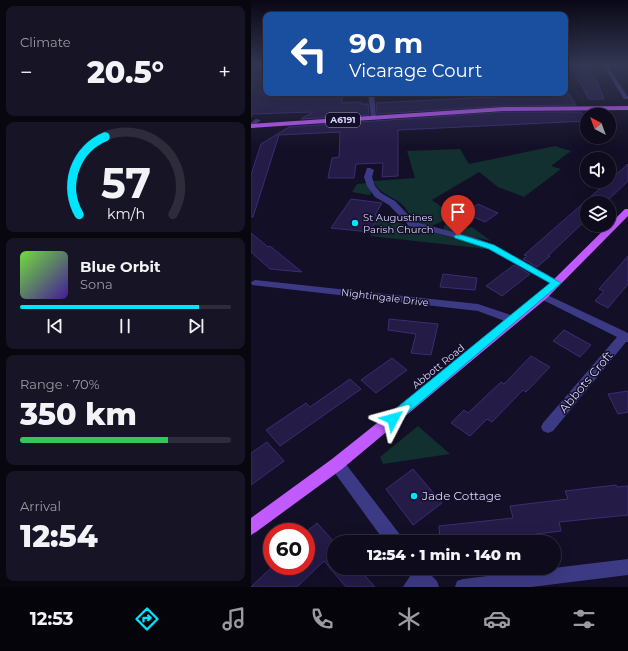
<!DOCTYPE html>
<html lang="en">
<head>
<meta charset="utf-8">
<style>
	:root { --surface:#0e0b1c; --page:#171425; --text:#f1f3f6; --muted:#9b9ba3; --line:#2e2b3b; --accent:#00e5ff }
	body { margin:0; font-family:Montserrat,sans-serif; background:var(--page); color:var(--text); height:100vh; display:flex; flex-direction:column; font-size:15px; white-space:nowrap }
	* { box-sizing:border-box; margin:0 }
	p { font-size:13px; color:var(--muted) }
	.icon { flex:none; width:22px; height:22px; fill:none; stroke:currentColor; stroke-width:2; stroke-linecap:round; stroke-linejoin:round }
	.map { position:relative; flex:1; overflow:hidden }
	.panel { display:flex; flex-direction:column; gap:6px; padding:6px; background:#08060f; width:251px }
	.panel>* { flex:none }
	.banner { position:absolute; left:12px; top:12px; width:305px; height:84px; border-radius:8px; box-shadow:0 4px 16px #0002,0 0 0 1px var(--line); background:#1a4fa0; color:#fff; overflow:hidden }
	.needle { width:26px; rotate:319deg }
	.controls { position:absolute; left:329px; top:108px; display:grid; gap:8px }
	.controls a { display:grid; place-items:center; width:36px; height:36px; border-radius:50%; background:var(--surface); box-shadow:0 4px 16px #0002,0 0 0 1px var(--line); font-size:20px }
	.speed { position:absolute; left:12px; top:523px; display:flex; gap:8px; font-size:20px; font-weight:700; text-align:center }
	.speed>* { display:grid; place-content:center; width:52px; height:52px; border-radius:50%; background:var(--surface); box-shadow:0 4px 16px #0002,0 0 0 1px var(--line); line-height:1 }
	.speed .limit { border:6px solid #d22; background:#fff; color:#111 }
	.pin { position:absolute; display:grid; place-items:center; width:34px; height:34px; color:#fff; margin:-41px -17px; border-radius:50% 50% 50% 0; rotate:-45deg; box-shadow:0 0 4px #0007 }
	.pin .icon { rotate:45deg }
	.me { position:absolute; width:44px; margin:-22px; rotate:51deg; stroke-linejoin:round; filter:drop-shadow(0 0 3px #0008) }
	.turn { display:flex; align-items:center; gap:14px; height:84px; padding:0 20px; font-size:18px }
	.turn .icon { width:52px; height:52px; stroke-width:2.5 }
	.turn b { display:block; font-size:28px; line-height:34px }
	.big { font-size:30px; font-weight:800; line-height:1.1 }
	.panel .card { flex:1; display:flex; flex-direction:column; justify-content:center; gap:6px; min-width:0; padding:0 14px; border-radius:8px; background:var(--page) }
	.panel .dial { align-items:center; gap:0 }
	.dial svg { height:104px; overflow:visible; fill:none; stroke:var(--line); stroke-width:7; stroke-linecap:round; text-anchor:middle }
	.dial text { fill:var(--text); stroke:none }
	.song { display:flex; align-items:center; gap:12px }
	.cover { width:48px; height:48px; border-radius:6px; background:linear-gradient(135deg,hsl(100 70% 55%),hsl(260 70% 35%)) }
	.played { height:4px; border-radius:2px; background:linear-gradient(90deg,var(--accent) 85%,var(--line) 85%) }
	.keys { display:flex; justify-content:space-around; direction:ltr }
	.heat { display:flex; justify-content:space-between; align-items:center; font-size:22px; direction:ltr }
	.charge { height:6px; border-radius:3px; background:linear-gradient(90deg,#34c759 70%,var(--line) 0) }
	.trip { position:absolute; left:76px; top:535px; width:234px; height:40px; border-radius:20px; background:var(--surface); box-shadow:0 4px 16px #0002,0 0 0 1px var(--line); font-weight:800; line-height:40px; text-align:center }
	.menu { display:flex; height:64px; justify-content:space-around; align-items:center; background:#06040b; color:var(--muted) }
	.menu .icon { width:28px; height:28px }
	.menu .selected { color:var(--accent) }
	.menu b { font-size:18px; color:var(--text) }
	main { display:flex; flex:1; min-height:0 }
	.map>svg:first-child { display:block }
</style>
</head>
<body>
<main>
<section class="panel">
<div class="card"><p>Climate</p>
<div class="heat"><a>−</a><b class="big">20.5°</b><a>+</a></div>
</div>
<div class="card dial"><svg viewBox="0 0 100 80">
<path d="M14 69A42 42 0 1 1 86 69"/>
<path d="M14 69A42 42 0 0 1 34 9" stroke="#00e5ff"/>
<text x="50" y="56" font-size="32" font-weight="700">57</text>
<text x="50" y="72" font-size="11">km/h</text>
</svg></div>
<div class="card">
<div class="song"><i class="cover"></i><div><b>Blue Orbit</b><p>Sona</p></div></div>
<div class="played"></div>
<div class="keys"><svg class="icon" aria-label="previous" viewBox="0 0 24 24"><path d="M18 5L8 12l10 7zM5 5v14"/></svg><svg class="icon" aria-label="pause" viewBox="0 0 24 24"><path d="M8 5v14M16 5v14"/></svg><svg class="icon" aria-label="next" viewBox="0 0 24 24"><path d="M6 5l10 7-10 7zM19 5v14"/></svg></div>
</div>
<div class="card"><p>Range · 70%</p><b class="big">350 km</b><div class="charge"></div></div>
<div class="card"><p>Arrival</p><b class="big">12:54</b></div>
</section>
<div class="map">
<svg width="377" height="587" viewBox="0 0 377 587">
	<rect width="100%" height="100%" fill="#130f26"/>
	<path fill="#12302f" d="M304 146 320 151 300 166 310 169 273 197 247 187 228 172 181 200 195 210 192 212 193 220C181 228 170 229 160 216 156 211 154 206 148 202 138 195 128 193 122 181L164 178 156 151 209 149 218 164Z
		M116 183 120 191V194L118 195 101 192 106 184Z
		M126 220 145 222 210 240 236 249 119 236 122 230H126L129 226 123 225Z
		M200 221H206L217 228 221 227 240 241 193 230V226Z
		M167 426 199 454 132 464 129 457Z"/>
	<path fill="#241b47" stroke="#3b2d73" d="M0 65H15V82L10 93H93L90 103 110 102V104H117L118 115 50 119 62 112 1 114 0 117Z
		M320 65H335L346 82 353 99H338Z
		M317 93 325 105 253 106 126 114 125 103Z
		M253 112H330L336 121 147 130V176L131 177 132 163 105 164 103 178H77L81 158 88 157 89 132 28 135 2 217H0V175L10 144 38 127Z
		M377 164V181L354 203H336V219L297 256H299L286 267 272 259 276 256 273 255Z
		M100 199 131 203 124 215 129 216 118 232 80 228Z
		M227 204 247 213 234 222 214 213Z
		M0 233 17 247 19 246 51 272 19 269 0 252Z
		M377 256V284L357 308 344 301 353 291 348 289Z
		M263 265 279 274 251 296 235 286Z
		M192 274 226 278 224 290 189 287Z
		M138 319 187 324 180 355 160 353 165 334 137 330Z
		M313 330 340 345 329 357 302 341Z
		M280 356 299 367 275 392 272 390 241 422 236 419 219 436 200 423 213 410 217 413 250 382 253 384Z
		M141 358 156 370 125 393 110 380Z
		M99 379 110 389 29 446 15 430 55 403 59 407Z
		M377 391V412L367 414 357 394Z
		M16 442 33 461 0 485V453Z
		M162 469 191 503 162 525 135 489Z
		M365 485 366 487 377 486V515L308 522 310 531 254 538 255 542H189L188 526 262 518 259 506 317 499 314 491Z
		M66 523 83 542V568H107L124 587H95L73 561 46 587H0L22 566H55V532Z"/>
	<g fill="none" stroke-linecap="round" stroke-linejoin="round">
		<path fill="#3d3a85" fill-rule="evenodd" d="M352 65H356L377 97V99H373Z
			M117 93H123L125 118 120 117Z
			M5 119 10 120 0 128V123Z
			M116 168H119L123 170 121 177 124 186 130 193 144 201 164 222 222 237 243 245 308 281 310 283 305 286 302 285 237 249 216 241 158 226 138 205 124 197 116 186 113 177Z
			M4 280 227 304 266 317 267 320 266 323 262 324 227 311 1 285 0 282Z
			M292 293 377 333V342H375L302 431 297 433 292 431 290 427 292 423 366 337 288 298 287 296 288 294Z
			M86 458 91 459 150 536 152 542H134L81 469 79 464 81 459Z
			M377 559V575L280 587H204L206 581 212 579Z
			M155 568H173L186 581 188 587H152L159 576Z"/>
		<path fill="#c25bff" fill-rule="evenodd" d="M377 106V110L253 111 0 128V124L253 107Z
			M374 209H377V216L296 298 91 469 5 532 0 535V518L81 459 288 294Z"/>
	</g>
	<linearGradient id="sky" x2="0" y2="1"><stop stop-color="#0a0815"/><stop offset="0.44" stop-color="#333752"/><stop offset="1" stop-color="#333752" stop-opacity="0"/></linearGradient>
	<rect width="377" height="147" fill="url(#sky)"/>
	<path fill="#00e5ff" stroke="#0095a6" d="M207 234 243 245 310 283 146 422 142 424 137 422 136 419 137 415 299 283 238 249 204 238 203 236Z"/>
	<g fill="#00e5ff" stroke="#130f26" stroke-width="1.5">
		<circle cx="104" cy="223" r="4"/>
		<circle cx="163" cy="496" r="4"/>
	</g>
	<g text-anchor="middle" stroke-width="3" stroke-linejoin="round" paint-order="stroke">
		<rect fill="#130f26" stroke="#9e99be" stroke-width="1" x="75" y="113" width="34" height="14" rx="3"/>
		<g font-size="9" font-weight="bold" fill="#d9d4ff">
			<text x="92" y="123">A6191</text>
		</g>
		<g font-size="10" fill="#d9d4ff" stroke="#130f26" text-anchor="start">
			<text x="112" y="221">St Augustines<tspan x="112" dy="12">Parish Church</tspan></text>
		</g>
		<g font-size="10" fill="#d9d4ff" stroke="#130f26">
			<text transform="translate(134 297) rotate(7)" y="4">Nightingale Drive</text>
			<text transform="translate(187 366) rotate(-39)" y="4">Abbott Road</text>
		</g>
		<g font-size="12" fill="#d9d4ff" stroke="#130f26">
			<text transform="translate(335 382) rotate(-50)" y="4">Abbots Croft</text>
		</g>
		<g font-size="12" fill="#d9d4ff" stroke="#130f26" text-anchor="start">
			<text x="171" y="500">Jade Cottage</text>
		</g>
	</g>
</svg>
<div class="controls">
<a><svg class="needle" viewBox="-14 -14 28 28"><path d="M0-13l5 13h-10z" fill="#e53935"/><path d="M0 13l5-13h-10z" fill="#9b9ba3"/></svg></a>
<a><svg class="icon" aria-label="sound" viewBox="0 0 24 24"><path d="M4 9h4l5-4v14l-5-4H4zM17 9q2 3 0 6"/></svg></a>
<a><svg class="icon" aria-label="layers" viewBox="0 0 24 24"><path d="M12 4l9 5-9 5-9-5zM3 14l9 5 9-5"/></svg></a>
</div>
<div class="speed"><div class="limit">60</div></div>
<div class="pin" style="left:207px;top:236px;background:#d93025"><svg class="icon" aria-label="arrive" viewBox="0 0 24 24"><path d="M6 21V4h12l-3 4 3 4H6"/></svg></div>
<svg class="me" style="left:142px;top:419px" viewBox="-20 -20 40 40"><path d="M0-17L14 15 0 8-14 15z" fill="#00e5ff" stroke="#fff" stroke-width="4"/></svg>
<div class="trip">12:54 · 1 min · 140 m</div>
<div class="banner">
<div class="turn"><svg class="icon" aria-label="left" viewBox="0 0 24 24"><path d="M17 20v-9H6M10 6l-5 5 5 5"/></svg><div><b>90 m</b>Vicarage Court</div></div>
</div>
</div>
</main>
<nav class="menu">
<b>12:53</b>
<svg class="icon selected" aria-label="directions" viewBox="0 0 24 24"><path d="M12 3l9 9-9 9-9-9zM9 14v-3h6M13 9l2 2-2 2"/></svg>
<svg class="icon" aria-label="music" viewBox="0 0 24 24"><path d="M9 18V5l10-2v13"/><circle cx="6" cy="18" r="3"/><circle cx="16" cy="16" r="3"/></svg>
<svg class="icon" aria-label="phone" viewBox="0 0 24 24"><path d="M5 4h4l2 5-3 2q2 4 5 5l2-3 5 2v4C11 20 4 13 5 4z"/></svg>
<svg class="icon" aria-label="climate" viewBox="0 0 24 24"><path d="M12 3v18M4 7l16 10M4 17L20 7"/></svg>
<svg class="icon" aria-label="car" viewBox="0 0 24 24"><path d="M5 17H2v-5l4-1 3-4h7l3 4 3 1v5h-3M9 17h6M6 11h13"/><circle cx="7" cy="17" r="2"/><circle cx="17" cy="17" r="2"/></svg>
<svg class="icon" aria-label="filters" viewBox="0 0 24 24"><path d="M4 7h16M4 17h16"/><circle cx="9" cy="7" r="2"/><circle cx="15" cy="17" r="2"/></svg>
</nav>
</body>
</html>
